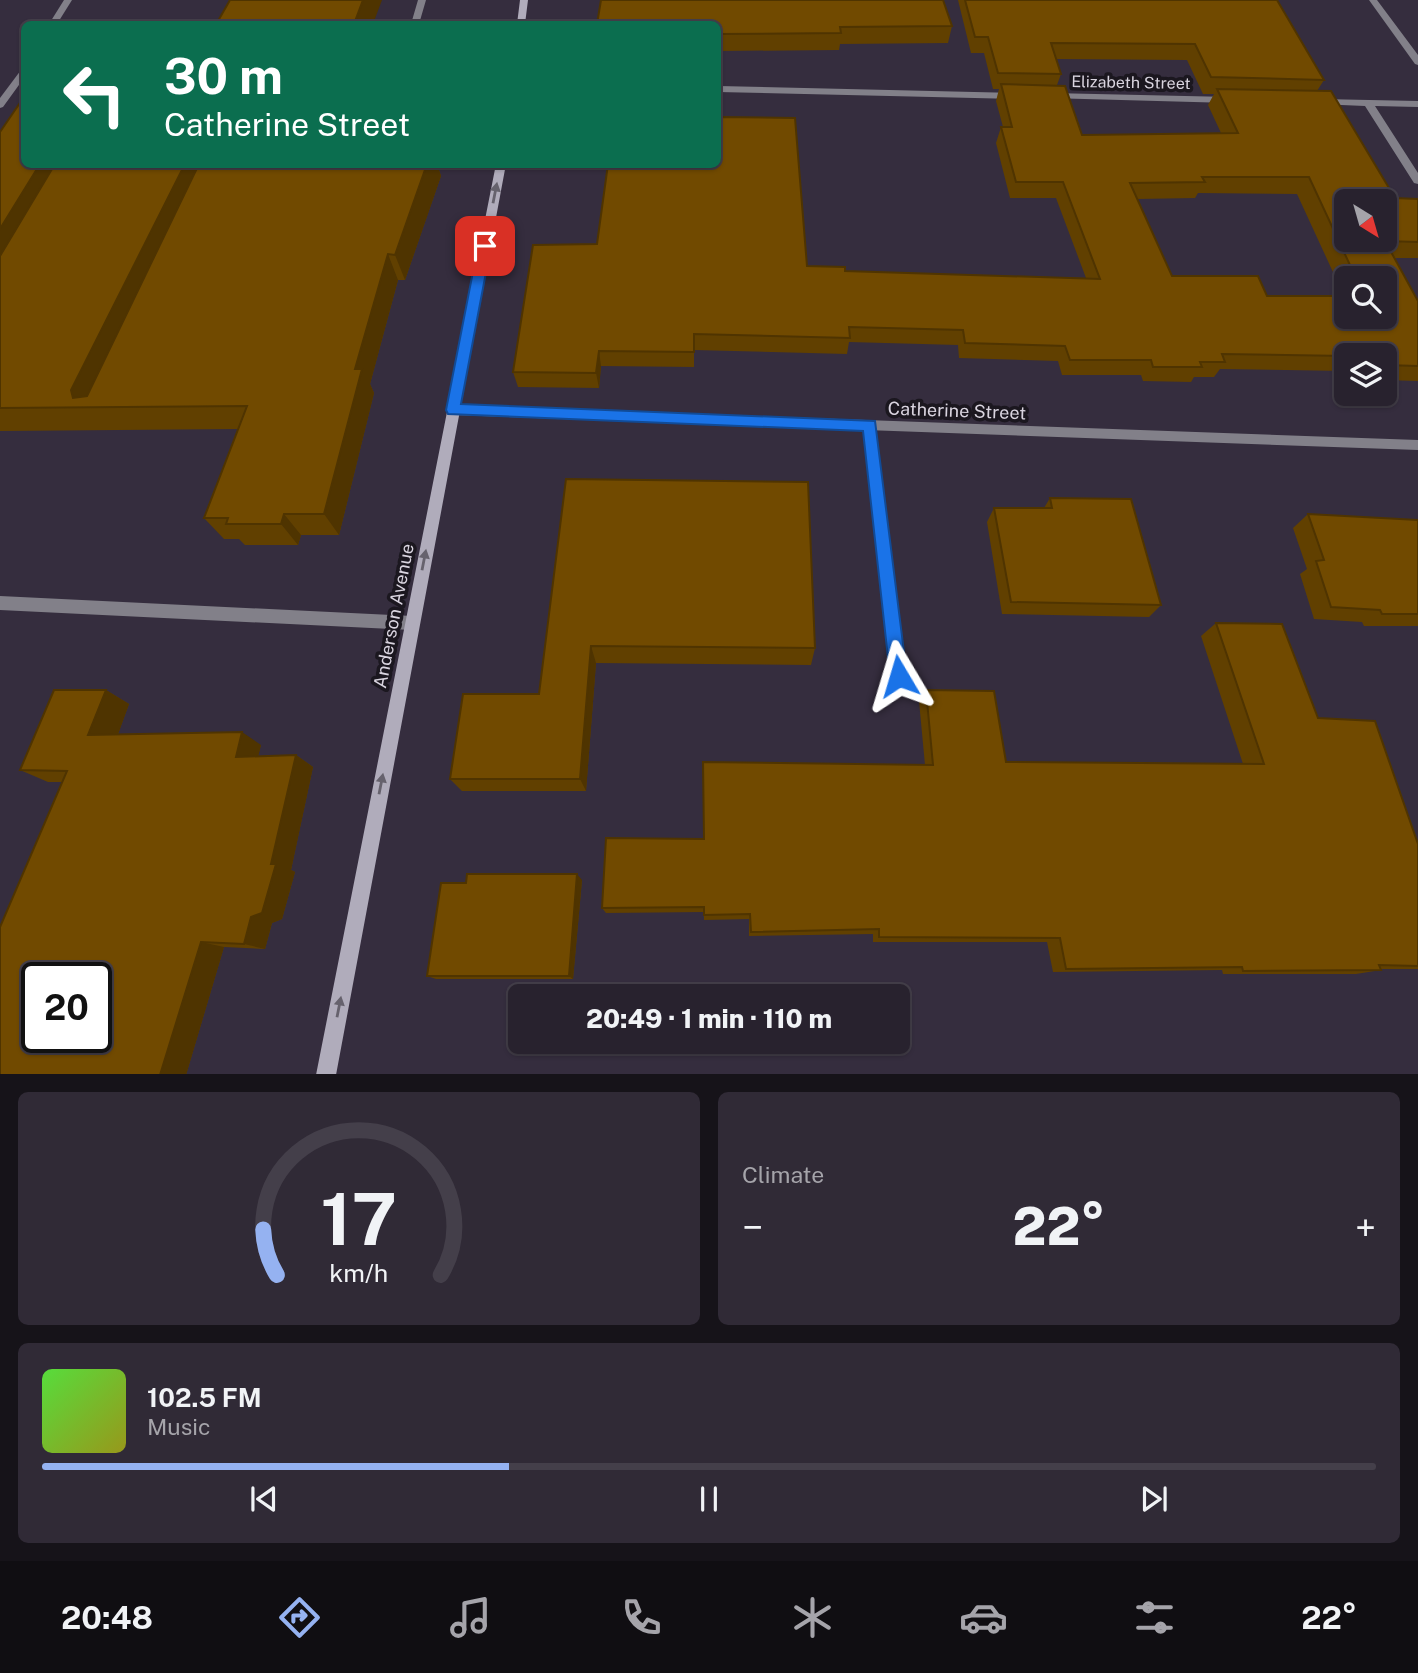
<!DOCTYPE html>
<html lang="en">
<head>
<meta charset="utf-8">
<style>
	:root { --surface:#28222e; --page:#302a36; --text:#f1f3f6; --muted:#a5a4aa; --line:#443f4a; --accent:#95b2f1 }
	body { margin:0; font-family:"Public Sans",sans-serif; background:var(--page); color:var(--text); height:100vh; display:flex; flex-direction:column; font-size:26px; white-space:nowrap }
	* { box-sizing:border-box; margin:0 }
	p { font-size:23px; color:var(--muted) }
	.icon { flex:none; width:38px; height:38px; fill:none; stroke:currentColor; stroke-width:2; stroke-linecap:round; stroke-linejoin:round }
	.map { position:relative; height:1074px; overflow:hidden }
	.drawer { display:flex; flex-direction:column; gap:18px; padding:18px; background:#161319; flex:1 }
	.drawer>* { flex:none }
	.banner { position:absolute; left:21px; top:21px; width:700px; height:147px; border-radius:10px; box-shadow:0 2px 5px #0004,0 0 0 2px var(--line); background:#0b6e4f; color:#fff; overflow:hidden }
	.needle { width:46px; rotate:143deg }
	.controls { position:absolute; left:1334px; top:189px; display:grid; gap:14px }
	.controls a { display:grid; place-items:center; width:63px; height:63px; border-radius:10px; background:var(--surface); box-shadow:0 2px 5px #0004,0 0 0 2px var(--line); font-size:35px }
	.speed { position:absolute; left:21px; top:962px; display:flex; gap:14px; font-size:35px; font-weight:700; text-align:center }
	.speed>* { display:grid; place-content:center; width:91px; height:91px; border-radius:50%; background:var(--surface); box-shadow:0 2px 5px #0004,0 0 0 2px var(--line); line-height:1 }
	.speed .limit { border:4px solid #111; border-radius:10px; background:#fff; color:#111 }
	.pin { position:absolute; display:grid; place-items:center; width:60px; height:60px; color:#fff; margin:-30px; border-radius:14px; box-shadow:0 4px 10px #0006 }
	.me { position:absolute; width:77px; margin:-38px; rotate:353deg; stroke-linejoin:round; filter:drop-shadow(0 0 5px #0008) }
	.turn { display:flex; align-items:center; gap:24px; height:147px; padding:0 28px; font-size:32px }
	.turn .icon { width:91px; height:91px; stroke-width:2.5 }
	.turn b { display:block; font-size:49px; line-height:60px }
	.big { font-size:52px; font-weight:800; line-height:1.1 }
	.drawer .card { flex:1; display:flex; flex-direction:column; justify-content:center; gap:10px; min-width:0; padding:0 24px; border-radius:10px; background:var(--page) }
	.drawer .dial { align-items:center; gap:0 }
	.dial svg { height:182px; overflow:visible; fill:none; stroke:var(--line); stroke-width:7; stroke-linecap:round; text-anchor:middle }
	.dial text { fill:var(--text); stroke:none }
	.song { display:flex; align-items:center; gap:21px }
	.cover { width:84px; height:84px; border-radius:10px; background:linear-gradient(135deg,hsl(110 70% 55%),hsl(60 70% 35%)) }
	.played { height:7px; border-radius:4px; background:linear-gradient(90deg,var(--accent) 35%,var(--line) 35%) }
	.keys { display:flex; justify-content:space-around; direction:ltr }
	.heat { display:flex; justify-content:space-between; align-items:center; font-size:38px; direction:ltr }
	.drawer .tiles { flex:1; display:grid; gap:18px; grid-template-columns:1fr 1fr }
	.card:last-child { grid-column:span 2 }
	.trip { position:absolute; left:508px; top:984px; width:402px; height:70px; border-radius:10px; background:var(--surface); box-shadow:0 2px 5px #0004,0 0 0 2px var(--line); font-weight:800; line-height:70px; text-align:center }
	.menu { display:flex; height:112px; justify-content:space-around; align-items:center; background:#100e12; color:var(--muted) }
	.menu .icon { width:49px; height:49px }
	.menu .selected { color:var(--accent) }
	.menu b { font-size:32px; color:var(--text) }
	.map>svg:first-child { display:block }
</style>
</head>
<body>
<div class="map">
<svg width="1418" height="1075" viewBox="0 0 1418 1075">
	<rect width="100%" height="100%" fill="#352d3e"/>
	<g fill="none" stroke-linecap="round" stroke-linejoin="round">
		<path fill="#828089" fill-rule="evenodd" d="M64 0H72L57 24H49Z
			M418 0H426L419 24H411Z
			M24 69V78L3 107 0 108V98L21 70Z
			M869 420 875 425 907 675 904 680 899 682 894 680 891 675 863 425Z
			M0 596 412 616 417 618 419 623 417 628 412 630 0 610Z"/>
		<path fill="#828089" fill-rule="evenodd" d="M1369 0H1377L1418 55V65L1415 64Z
			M718 86 1017 93 1022 96 1017 99 718 92Z
			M1051 93 1230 97 1235 100 1230 103 1048 98V94Z
			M1321 99 1418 101V107L1375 106 1418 173V184L1414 183 1365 106 1318 104 1316 102Z
			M453 405 1418 440V450L453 415 447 410Z"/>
		<path fill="#b0acbb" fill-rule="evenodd" d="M520 0H528L525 24H517Z
			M496 164H506L336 1075H316Z"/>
	</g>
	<path fill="#614000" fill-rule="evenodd" d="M958 0H1277L1324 80 1317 91 1395 198 1418 199V258H1394L1418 301V381L1384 380V355H1346V371L1220 369 1214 377H1194L1191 382 1143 381 1141 375H1062L1058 361 959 358 958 345 849 342 847 354 694 350V367L601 366 599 388 518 387 513 372 807 266 845 271 1086 278 1056 198H1010L996 143 1001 127H1003L996 101 999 89H993L984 53H971ZM1056 59 1187 60 1203 94H1214L1208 105 1221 133 1082 135 1057 85 1061 74ZM1198 193 1297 194 1344 296H1267L1172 276 1137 199 1195 198ZM1346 278H1384L1346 317Z
		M718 24 952 26 948 43 840 44 839 50 718 51Z
		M0 132 24 164H437L441 176 405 280H398L370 384 374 393 339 535H301L298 545H245L239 539H224L204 518 238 429 0 431Z
		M566 479 815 648 811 665 596 663 586 791H462L450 779 539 694Z
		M1050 498 1161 605 1149 617 1002 614 987 522 994 508H1044Z
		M1308 514 1418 520V626H1364L1362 622 1314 619 1300 574 1307 569 1293 528Z
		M1216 623 1318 718 1418 844V969H1380L1381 970 1356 974H1223L1222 970 1053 972 1047 942H873V934L749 936V919L704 920V912L606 913 602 908 704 839 925 765 919 701 926 690 1006 762 1243 764 1201 636Z
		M106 690 129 704 118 734 261 745 258 756 296 755 313 767 291 870 295 872 282 919 272 923 265 949 224 947 186 1075H0L62 782H48L20 770Z
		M582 880 573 979H436L427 976Z"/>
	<path fill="#4f3400" d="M363 0H382L373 24H354Z
		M40 164H76L0 292V229Z
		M185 164H213L97 407 73 398 71 390Z
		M422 164H437L441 176 405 280 395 255Z
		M388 254 398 280 370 384 374 393 339 535 324 514 355 369Z
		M599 351 601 366 599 388 596 373Z
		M284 514 301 535 298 545 281 524Z
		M591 646 596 663 586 791 580 779Z
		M106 690 129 704 113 748 88 735Z
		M242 732 261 745 255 769 236 757Z
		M296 755 313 767 291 870 295 872 282 919 272 923 265 949 244 944 251 917 271 864Z
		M577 874 582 880 573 979 569 976Z
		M201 942 224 947 186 1075H160Z"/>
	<path fill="#714a00" stroke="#4f3400" stroke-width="2" fill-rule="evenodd" d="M230 0H363L354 24H75L76 23 218 21Z
		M601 0H943L952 26 840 27 841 33 718 34V24H597Z
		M965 0H1277L1324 80 1211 77 1195 44 1051 43 1061 74 998 73 988 37H975Z
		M1001 84 1065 86 1082 135 1238 133 1217 89 1331 91 1395 198 1418 199V242L1385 241 1418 301V366L1384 365V355H1346V356L1222 354 1225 362H1200L1202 367H1153L1151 360H1070L1065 346 965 343 963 330 849 327 850 338 694 334V352L599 351 596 373 513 372 533 245 597 244 608 164H718V117L795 118 807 266 845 267V271L1100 279 1063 182H1016L1001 127H1012ZM1202 177H1309L1356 278H1384V317H1346V296H1267L1258 276H1172L1130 183 1205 182ZM1346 201H1384V240H1346Z
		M24 97V164H40L0 229V132Z
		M55 164H185L71 390 73 398 87 396 199 164H427L395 255 388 254 355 369H362L324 514H284L281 524H226L228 518H204L247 406 0 408V256Z
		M566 479 808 482 815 648 591 646 580 779H450L463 694H539Z
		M1050 498 1131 499 1161 605 1011 602 994 508H1052Z
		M1308 514 1418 520V614H1382L1380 610 1331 607 1316 561 1324 560Z
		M1216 623 1282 624 1318 718 1375 721 1418 844V966L1379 965 1381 970 1243 971 1242 967 1066 969 1060 938 879 937V929L751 932 750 914 704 915V907L602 908 606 838 704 839 703 762 933 765 926 690 994 691 1006 762 1264 764Z
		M54 690H106L88 735 242 732 236 757 296 755 271 864H276L262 913 251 917 244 944 201 942 160 1075H0V927L67 771 20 770ZM37 978H96V1038H37Z
		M467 874H577L569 976H427L441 883H466Z"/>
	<defs><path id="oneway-solid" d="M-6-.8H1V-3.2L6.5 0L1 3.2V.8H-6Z" transform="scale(1.75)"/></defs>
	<g fill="#66626d">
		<use href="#oneway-solid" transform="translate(495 193) rotate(-79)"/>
		<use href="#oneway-solid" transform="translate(424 560) rotate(-79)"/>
		<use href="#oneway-solid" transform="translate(381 784) rotate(-79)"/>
		<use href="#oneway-solid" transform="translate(339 1007) rotate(-79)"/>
	</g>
	<path fill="#1a73e8" stroke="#114b97" stroke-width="2" d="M485 242 491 246 461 404 875 421 907 676 905 681 899 684 892 681 890 676 863 431 448 414 446 410 478 246Z"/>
	<g text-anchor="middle" stroke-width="7" stroke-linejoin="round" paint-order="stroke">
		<g font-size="16" fill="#d9d4df" stroke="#1b171f">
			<text transform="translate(1131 82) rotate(1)" y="6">Elizabeth Street</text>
		</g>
		<g font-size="18" fill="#d9d4df" stroke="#1b171f">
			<text transform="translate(957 411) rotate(2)" y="6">Catherine Street</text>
			<text transform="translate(394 616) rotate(-79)" y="6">Anderson Avenue</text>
		</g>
	</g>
</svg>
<div class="controls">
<a><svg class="needle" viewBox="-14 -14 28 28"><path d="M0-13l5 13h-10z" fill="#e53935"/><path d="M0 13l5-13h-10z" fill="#a5a4aa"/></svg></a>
<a><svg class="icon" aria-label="search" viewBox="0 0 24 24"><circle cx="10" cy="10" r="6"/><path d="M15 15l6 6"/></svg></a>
<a><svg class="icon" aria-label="layers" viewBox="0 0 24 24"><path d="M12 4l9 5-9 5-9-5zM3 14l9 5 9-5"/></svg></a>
</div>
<div class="speed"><div class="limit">20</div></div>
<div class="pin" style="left:485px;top:246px;background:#d93025"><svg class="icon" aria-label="arrive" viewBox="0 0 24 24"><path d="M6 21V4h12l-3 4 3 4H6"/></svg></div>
<svg class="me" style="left:899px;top:676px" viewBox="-20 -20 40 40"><path d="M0-17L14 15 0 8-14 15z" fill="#1a73e8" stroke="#fff" stroke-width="4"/></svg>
<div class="trip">20:49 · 1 min · 110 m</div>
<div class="banner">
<div class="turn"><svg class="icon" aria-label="left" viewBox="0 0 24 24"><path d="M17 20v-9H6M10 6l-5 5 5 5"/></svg><div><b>30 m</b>Catherine Street</div></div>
</div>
</div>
<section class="drawer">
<div class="tiles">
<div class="card dial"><svg viewBox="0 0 100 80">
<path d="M14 69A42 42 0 1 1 86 69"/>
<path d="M14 69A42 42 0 0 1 8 49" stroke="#95b2f1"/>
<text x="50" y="56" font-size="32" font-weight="700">17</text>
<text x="50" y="72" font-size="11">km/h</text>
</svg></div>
<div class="card"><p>Climate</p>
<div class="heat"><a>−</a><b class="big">22°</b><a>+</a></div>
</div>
<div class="card">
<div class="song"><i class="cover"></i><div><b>102.5 FM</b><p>Music</p></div></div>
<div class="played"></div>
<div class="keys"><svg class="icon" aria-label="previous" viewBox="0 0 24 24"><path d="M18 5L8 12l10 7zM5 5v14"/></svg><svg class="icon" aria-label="pause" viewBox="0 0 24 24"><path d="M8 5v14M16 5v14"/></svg><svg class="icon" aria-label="next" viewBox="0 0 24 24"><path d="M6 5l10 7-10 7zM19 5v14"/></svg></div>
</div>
</div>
</section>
<nav class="menu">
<b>20:48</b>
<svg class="icon selected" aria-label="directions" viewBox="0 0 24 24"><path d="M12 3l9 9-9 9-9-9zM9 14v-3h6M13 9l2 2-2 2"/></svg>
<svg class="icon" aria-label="music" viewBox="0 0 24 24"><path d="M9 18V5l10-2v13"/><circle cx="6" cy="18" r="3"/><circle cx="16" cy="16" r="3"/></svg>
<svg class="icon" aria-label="phone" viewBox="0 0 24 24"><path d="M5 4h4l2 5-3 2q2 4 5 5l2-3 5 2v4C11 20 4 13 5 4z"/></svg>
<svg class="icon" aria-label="climate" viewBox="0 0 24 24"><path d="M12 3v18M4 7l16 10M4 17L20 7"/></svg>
<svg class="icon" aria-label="car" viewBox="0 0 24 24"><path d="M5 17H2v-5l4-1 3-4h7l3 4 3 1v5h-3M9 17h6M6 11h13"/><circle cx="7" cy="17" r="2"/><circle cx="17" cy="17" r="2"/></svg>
<svg class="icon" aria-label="filters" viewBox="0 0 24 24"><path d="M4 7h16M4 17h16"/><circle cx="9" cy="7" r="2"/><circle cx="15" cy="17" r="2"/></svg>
<b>22°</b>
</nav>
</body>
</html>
